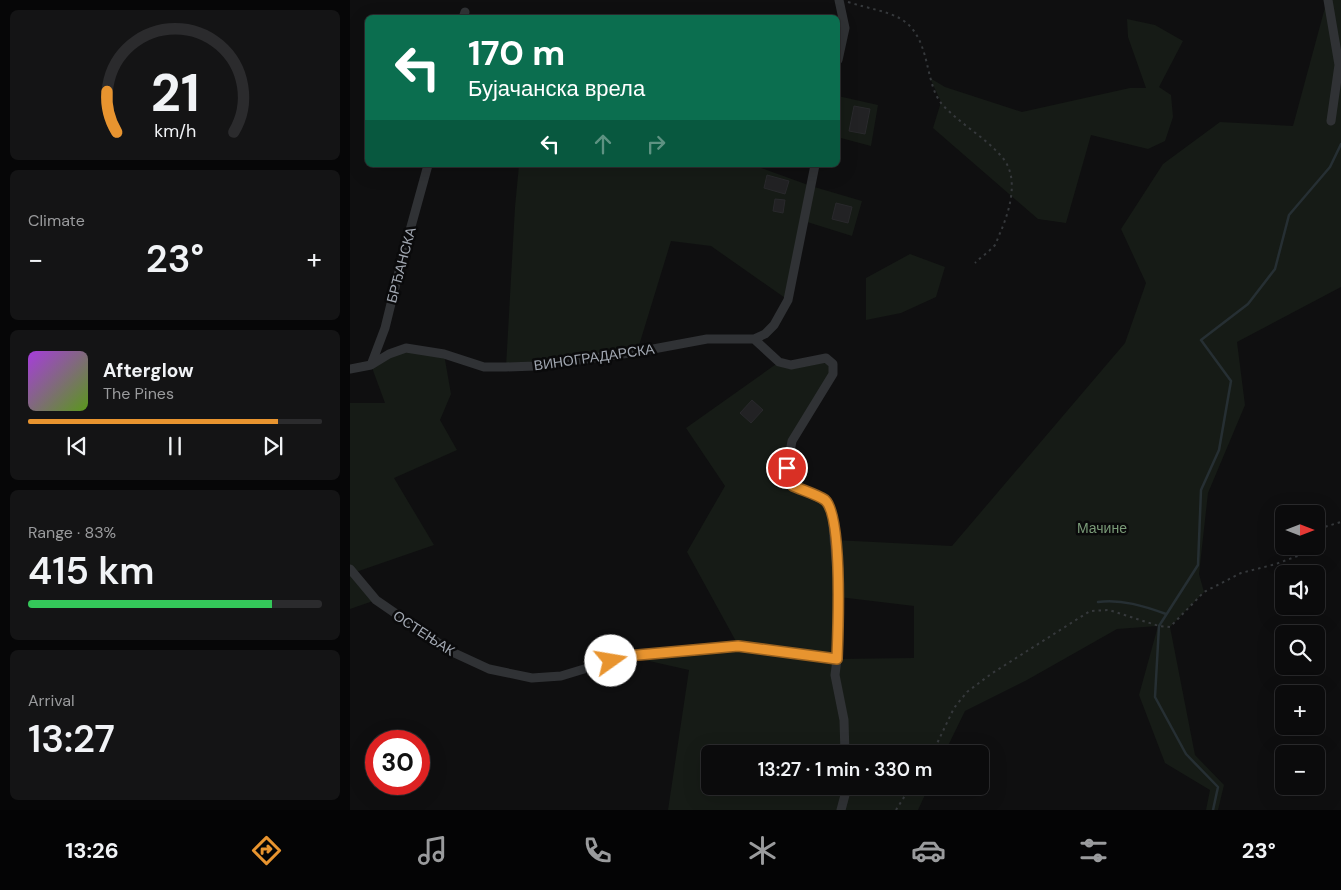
<!DOCTYPE html>
<html lang="en">
<head>
<meta charset="utf-8">
<style>
	:root { --surface:#0b0b0c; --page:#141415; --text:#f1f3f6; --muted:#9a9b9d; --line:#2b2b2d; --accent:#e8942f }
	body { margin:0; font-family:"DM Sans",sans-serif; background:var(--page); color:var(--text); height:100vh; display:flex; flex-direction:column; font-size:19px; white-space:nowrap }
	* { box-sizing:border-box; margin:0 }
	p { font-size:16px; color:var(--muted) }
	.icon { flex:none; width:28px; height:28px; fill:none; stroke:currentColor; stroke-width:2; stroke-linecap:round; stroke-linejoin:round }
	.map { position:relative; flex:1; overflow:hidden }
	.sheet { display:flex; flex-direction:column; gap:10px; padding:10px; background:#060607; width:350px }
	.sheet>* { flex:none }
	.hud { position:absolute; left:15px; top:15px; width:475px; height:152px; border-radius:8px; box-shadow:0 5px 20px #0002,0 0 0 1px var(--line); background:#0b6e4f; color:#fff; overflow:hidden }
	.needle { width:32px; rotate:90deg }
	.tools { position:absolute; left:925px; top:505px; display:grid; gap:10px }
	.tools a { display:grid; place-items:center; width:50px; height:50px; border-radius:8px; background:var(--surface); box-shadow:0 5px 20px #0002,0 0 0 1px var(--line); font-size:25px }
	.speed { position:absolute; left:15px; top:730px; display:flex; gap:10px; font-size:25px; font-weight:700; text-align:center }
	.speed>* { display:grid; place-content:center; width:65px; height:65px; border-radius:50%; background:var(--surface); box-shadow:0 5px 20px #0002,0 0 0 1px var(--line); line-height:1 }
	.speed .limit { border:8px solid #d22; background:#fff; color:#111 }
	.pin { position:absolute; display:grid; place-items:center; width:42px; height:42px; color:#fff; margin:-21px; border:2px solid #fff; border-radius:50%; box-shadow:0 1px 5px #0007 }
	.me { position:absolute; width:55px; margin:-28px; rotate:77deg; stroke-linejoin:round; filter:drop-shadow(0 0 4px #0008) }
	.turn { display:flex; align-items:center; gap:18px; height:105px; padding:0 20px; font-size:22px }
	.turn .icon { width:65px; height:65px; stroke-width:2.5 }
	.turn b { display:block; font-size:35px; line-height:42px }
	.lanes { display:flex; align-items:center; height:48px; padding:0 20px; background:#0003; justify-content:center; gap:25px; direction:ltr }
	.lanes .off { opacity:.35 }
	.big { font-size:38px; font-weight:600; line-height:1.1 }
	.sheet .card { flex:1; display:flex; flex-direction:column; justify-content:center; gap:8px; min-width:0; padding:0 18px; border-radius:8px; background:var(--page) }
	.sheet .dial { align-items:center; gap:0 }
	.dial svg { height:130px; overflow:visible; fill:none; stroke:var(--line); stroke-width:7; stroke-linecap:round; text-anchor:middle }
	.dial text { fill:var(--text); stroke:none }
	.song { display:flex; align-items:center; gap:15px }
	.cover { width:60px; height:60px; border-radius:8px; background:linear-gradient(135deg,hsl(280 70% 55%),hsl(90 70% 35%)) }
	.played { height:5px; border-radius:2px; background:linear-gradient(90deg,var(--accent) 85%,var(--line) 85%) }
	.keys { display:flex; justify-content:space-around; direction:ltr }
	.heat { display:flex; justify-content:space-between; align-items:center; font-size:28px; direction:ltr }
	.charge { height:8px; border-radius:4px; background:linear-gradient(90deg,#34c759 83%,var(--line) 0) }
	.trip { position:absolute; left:351px; top:745px; width:288px; height:50px; border-radius:8px; background:var(--surface); box-shadow:0 5px 20px #0002,0 0 0 1px var(--line); font-weight:600; line-height:50px; text-align:center }
	.tabs { display:flex; height:80px; justify-content:space-around; align-items:center; background:#040405; color:var(--muted) }
	.tabs .icon { width:35px; height:35px }
	.tabs .on { color:var(--accent) }
	.tabs b { font-size:22px; color:var(--text) }
	main { display:flex; flex:1; min-height:0 }
	.map>svg:first-child { display:block }
</style>
</head>
<body>
<main>
<section class="sheet">
<div class="card dial"><svg viewBox="0 0 100 80">
<path d="M14 69A42 42 0 1 1 86 69"/>
<path d="M14 69A42 42 0 0 1 8 44" stroke="#e8942f"/>
<text x="50" y="56" font-size="32" font-weight="700">21</text>
<text x="50" y="72" font-size="11">km/h</text>
</svg></div>
<div class="card"><p>Climate</p>
<div class="heat"><a>−</a><b class="big">23°</b><a>+</a></div>
</div>
<div class="card">
<div class="song"><i class="cover"></i><div><b>Afterglow</b><p>The Pines</p></div></div>
<div class="played"></div>
<div class="keys"><svg class="icon" aria-label="previous" viewBox="0 0 24 24"><path d="M18 5L8 12l10 7zM5 5v14"/></svg><svg class="icon" aria-label="pause" viewBox="0 0 24 24"><path d="M8 5v14M16 5v14"/></svg><svg class="icon" aria-label="next" viewBox="0 0 24 24"><path d="M6 5l10 7-10 7zM19 5v14"/></svg></div>
</div>
<div class="card"><p>Range · 83%</p><b class="big">415 km</b><div class="charge"></div></div>
<div class="card"><p>Arrival</p><b class="big">13:27</b></div>
</section>
<div class="map">
<svg width="991" height="810" viewBox="0 0 991 810">
	<rect width="100%" height="100%" fill="#0f0f10"/>
	<path fill="#161b16" fill-rule="evenodd" d="M977 0H991V287L887 342 895 405 858 493 849 574 854 592 820 627 845 755 874 785 868 810H856L860 790 815 763 789 695 808 626 767 629 677 680 615 711 594 754H360V786H579L568 810H318L339 670 277 656 388 645 337 552 375 486 336 428 429 362 476 358 483 374 442 441 437 468 443 486 475 501 485 540 602 546 775 343 796 283 771 229 813 164 870 122 943 126ZM489 597 564 606V658L487 659Z
		M777 19 805 25 833 41 809 87 821 95 823 117 815 141 798 149 741 135 716 223 688 219 583 128 591 102 580 78 595 87 672 112 780 88H796L778 37Z
		M488 96 528 105 521 146 491 138 489 145H488Z
		M169 165H403L461 186 512 201 502 236 454 221 438 300 361 246 321 241 287 352 156 367 165 207Z
		M560 254 595 267 586 297 551 313 516 320V278Z
		M56 348 94 354 101 394 90 420 107 450 44 478 84 545 3 573 26 600 0 609V403H35L21 365Z"/>
	<g fill="none" stroke-linecap="round" stroke-linejoin="round">
		<path stroke="#262f33" stroke-width="2.5" d="M748 602C772 599 794 606 816 614
			M863 810 868 787 836 754 805 697 809 626 848 565 851 490 869 450 881 381 851 340 898 304 925 269 939 215 980 167 991 144"/>
	</g>
	<path fill="#222224" stroke="#29292c" d="M504 106 520 109 515 134 499 131Z
		M417 175 439 181 435 194 414 188Z
		M425 199 435 200 433 213 423 211Z
		M486 203 502 207 498 223 482 219Z
		M402 400 413 410 401 423 390 413Z"/>
	<g fill="none" stroke-linecap="round" stroke-linejoin="round">
		<path stroke="#36393c" stroke-width="2" stroke-dasharray="2.5 4" stroke-linecap="butt" d="M498 2C543 16 565 11 577 64 580 76 583 93 591 103 607 122 635 137 651 156 670 176 660 209 651 231 649 235 647 241 645 245 639 252 631 257 625 263
			M966 535 971 528 991 522
			M582 754 604 708 617 692 641 674 740 611 759 610 809 626 820 627 854 592 891 573 926 564 953 554 958 546
			M546 810 561 786"/>
		<path stroke="#303235" stroke-width="9" d="M978 0 989 65 981 121
			M113 18 115 12
			M488 60 495 28 489 0
			M404 339 415 334 424 325 438 300 465 165
			M21 365 35 328 51 263 78 165
			M0 369 21 365 39 354 56 348 94 354 134 367H156L185 366 287 352 357 339H404L429 362 441 365 476 358 483 364V374L442 441 437 468 443 486 475 501 482 514 489 597 487 659 485 675 494 720 495 754
			M0 569 26 600 100 651 139 669 182 678 211 676 277 656 388 646 487 659
			M491 810 495 795V786"/>
	</g>
	<g fill="none" stroke-linecap="round" stroke-linejoin="round">
		<g stroke="#97601f" stroke-width="12">
			<path id="route" d="M261 661 277 656 388 646 487 659C488 632 493 516 475 500 468 495 452 490 443 486L437 468"/>
		</g>
		<use href="#route" stroke="#e8942f" stroke-width="9"/>
	</g>
	<g text-anchor="middle" stroke-width="5" stroke-linejoin="round" paint-order="stroke">
		<g font-size="14" fill="#a1a7b1" stroke="#0a0a0b">
			<text transform="translate(51 265) rotate(-75)" y="5">БРЂАНСКА</text>
			<text transform="translate(244 357) rotate(-8)" y="5">ВИНОГРАДАРСКА</text>
			<text transform="translate(74 633) rotate(33)" y="5">ОСТЕЊАК</text>
		</g>
		<g font-size="14" fill="#7a9b78" stroke="#0a0a0b">
			<text x="752" y="533">Мачине</text>
		</g>
	</g>
</svg>
<div class="tools">
<a><svg class="needle" viewBox="-14 -14 28 28"><path d="M0-13l5 13h-10z" fill="#e53935"/><path d="M0 13l5-13h-10z" fill="#9a9b9d"/></svg></a>
<a><svg class="icon" aria-label="sound" viewBox="0 0 24 24"><path d="M4 9h4l5-4v14l-5-4H4zM17 9q2 3 0 6"/></svg></a>
<a><svg class="icon" aria-label="search" viewBox="0 0 24 24"><circle cx="10" cy="10" r="6"/><path d="M15 15l6 6"/></svg></a>
<a>+</a>
<a>−</a>
</div>
<div class="speed"><div class="limit">30</div></div>
<div class="pin" style="left:437px;top:468px;background:#d93025"><svg class="icon" aria-label="arrive" viewBox="0 0 24 24"><path d="M6 21V4h12l-3 4 3 4H6"/></svg></div>
<svg class="me" style="left:261px;top:661px" viewBox="-20 -20 40 40"><circle r="19" fill="#fff"/><path d="M0-13L10 11 0 6-10 11z" fill="#e8942f"/></svg>
<div class="trip">13:27 · 1 min · 330 m</div>
<div class="hud">
<div class="turn"><svg class="icon" aria-label="left" viewBox="0 0 24 24"><path d="M17 20v-9H6M10 6l-5 5 5 5"/></svg><div><b>170 m</b>Бујачанска врела</div></div>
<div class="lanes"><svg class="icon" aria-label="left" viewBox="0 0 24 24"><path d="M17 20v-9H6M10 6l-5 5 5 5"/></svg><svg class="icon off" aria-label="ahead" viewBox="0 0 24 24"><path d="M12 20V5M6 11l6-6 6 6"/></svg><svg class="icon off" aria-label="right" viewBox="0 0 24 24"><path d="M7 20v-9h11M14 6l5 5-5 5"/></svg></div>
</div>
</div>
</main>
<nav class="tabs">
<b>13:26</b>
<svg class="icon on" aria-label="directions" viewBox="0 0 24 24"><path d="M12 3l9 9-9 9-9-9zM9 14v-3h6M13 9l2 2-2 2"/></svg>
<svg class="icon" aria-label="music" viewBox="0 0 24 24"><path d="M9 18V5l10-2v13"/><circle cx="6" cy="18" r="3"/><circle cx="16" cy="16" r="3"/></svg>
<svg class="icon" aria-label="phone" viewBox="0 0 24 24"><path d="M5 4h4l2 5-3 2q2 4 5 5l2-3 5 2v4C11 20 4 13 5 4z"/></svg>
<svg class="icon" aria-label="climate" viewBox="0 0 24 24"><path d="M12 3v18M4 7l16 10M4 17L20 7"/></svg>
<svg class="icon" aria-label="car" viewBox="0 0 24 24"><path d="M5 17H2v-5l4-1 3-4h7l3 4 3 1v5h-3M9 17h6M6 11h13"/><circle cx="7" cy="17" r="2"/><circle cx="17" cy="17" r="2"/></svg>
<svg class="icon" aria-label="filters" viewBox="0 0 24 24"><path d="M4 7h16M4 17h16"/><circle cx="9" cy="7" r="2"/><circle cx="15" cy="17" r="2"/></svg>
<b>23°</b>
</nav>
</body>
</html>
